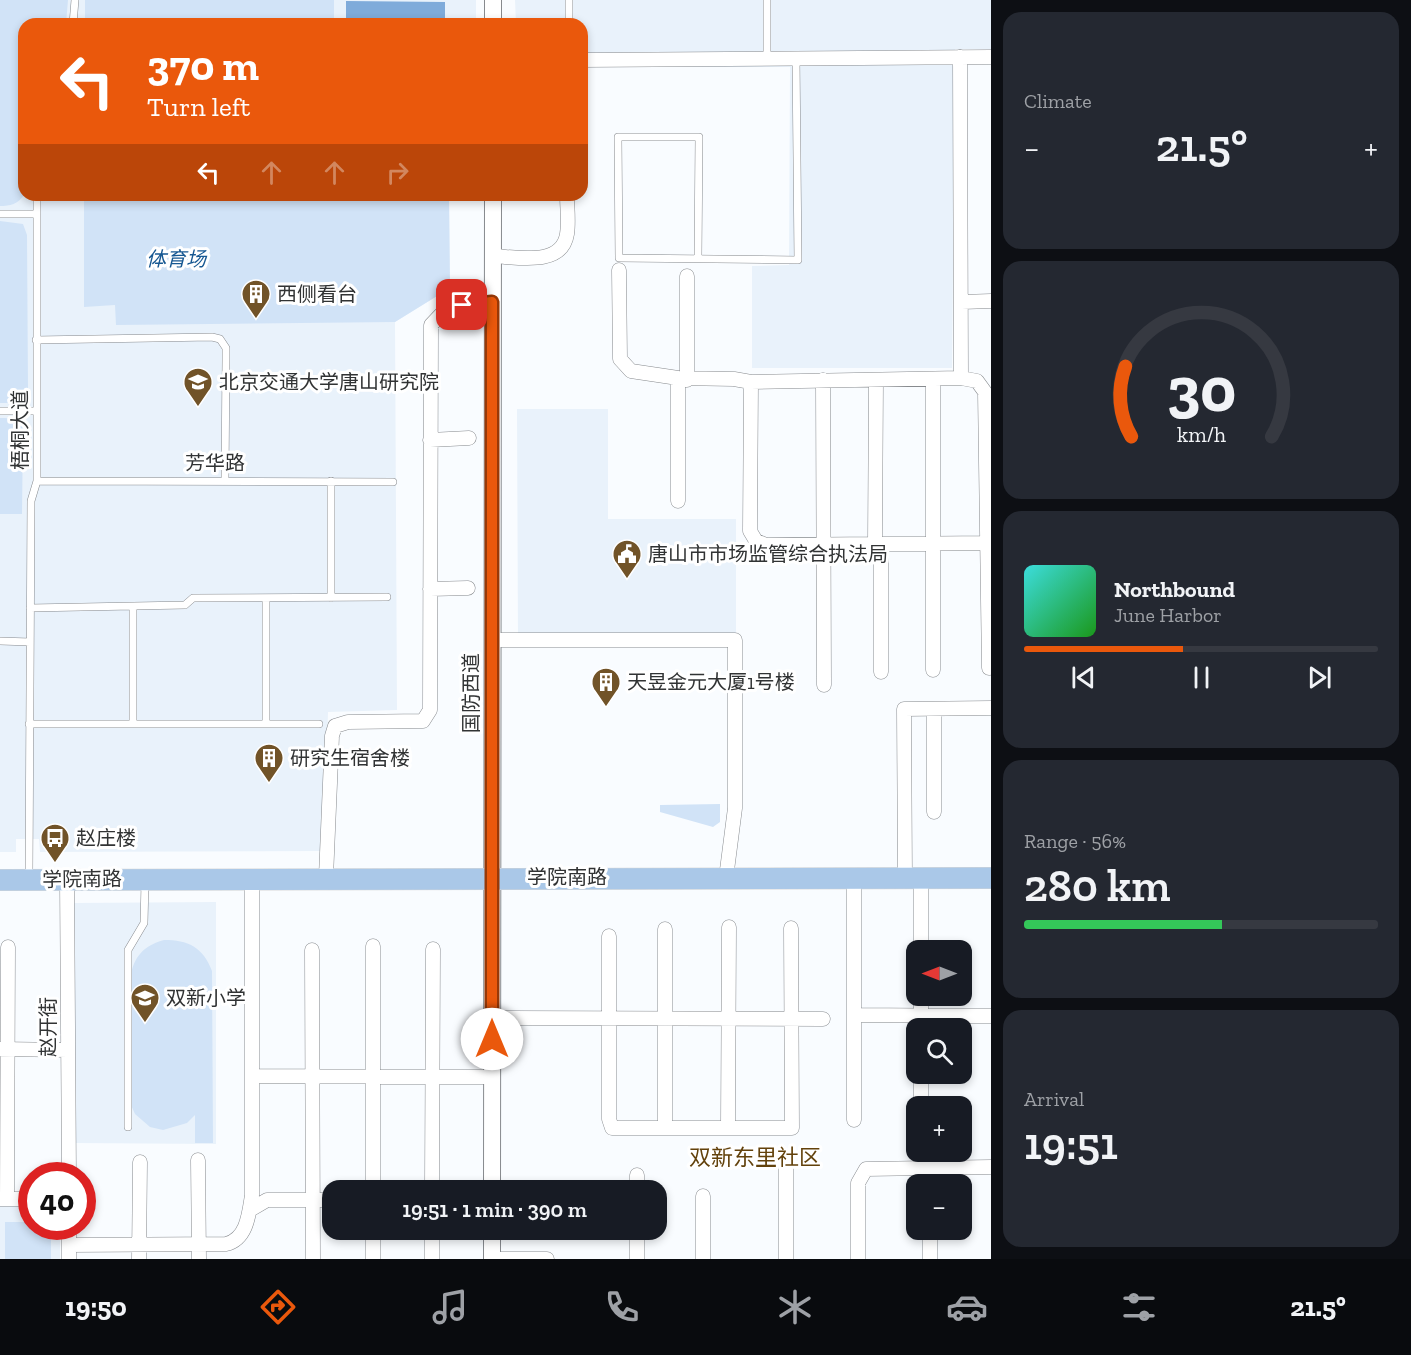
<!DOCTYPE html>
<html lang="en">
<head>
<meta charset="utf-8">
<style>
	:root { --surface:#171b24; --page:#242831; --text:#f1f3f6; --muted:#9ea1a6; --line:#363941; --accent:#ea580c }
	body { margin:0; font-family:"Zilla Slab","Noto Sans SC",serif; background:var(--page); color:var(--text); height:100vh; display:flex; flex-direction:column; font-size:22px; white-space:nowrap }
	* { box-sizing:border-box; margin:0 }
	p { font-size:20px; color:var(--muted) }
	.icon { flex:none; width:33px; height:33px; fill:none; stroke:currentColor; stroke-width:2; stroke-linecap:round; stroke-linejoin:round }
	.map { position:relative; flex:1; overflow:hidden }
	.side { display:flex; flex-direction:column; gap:12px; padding:12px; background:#0d0f14; width:420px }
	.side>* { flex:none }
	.top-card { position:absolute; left:18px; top:18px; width:570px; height:183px; border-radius:18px; box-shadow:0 3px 9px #0003; background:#ea580c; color:#fff; overflow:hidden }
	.needle { width:39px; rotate:270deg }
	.tools { position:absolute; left:906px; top:940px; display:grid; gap:12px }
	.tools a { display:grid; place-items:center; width:66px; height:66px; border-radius:12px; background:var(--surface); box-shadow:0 3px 9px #0003; font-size:30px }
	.speed { position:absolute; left:18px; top:1162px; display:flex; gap:12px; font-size:30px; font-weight:700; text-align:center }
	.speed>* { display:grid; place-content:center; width:78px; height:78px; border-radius:50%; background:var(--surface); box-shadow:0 3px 9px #0003; line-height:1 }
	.speed .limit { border:9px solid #d22; background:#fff; color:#111 }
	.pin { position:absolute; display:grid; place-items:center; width:51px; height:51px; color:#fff; margin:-26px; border-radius:12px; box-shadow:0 3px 9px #0006 }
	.me { position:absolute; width:66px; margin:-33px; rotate:0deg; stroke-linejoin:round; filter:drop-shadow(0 0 4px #0008) }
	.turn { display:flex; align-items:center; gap:21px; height:126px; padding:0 30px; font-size:27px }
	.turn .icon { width:78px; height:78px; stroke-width:2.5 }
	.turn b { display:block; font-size:42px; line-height:51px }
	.lanes { display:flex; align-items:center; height:57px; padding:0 30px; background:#0003; justify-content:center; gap:30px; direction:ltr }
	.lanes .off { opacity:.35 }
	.big { font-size:45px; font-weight:600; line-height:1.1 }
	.side .card { flex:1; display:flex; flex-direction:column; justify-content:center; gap:9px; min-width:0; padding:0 21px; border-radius:18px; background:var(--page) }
	.side .dial { align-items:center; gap:0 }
	.dial svg { height:156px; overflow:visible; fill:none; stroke:var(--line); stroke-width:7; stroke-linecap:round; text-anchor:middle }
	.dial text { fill:var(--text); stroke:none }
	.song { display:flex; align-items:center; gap:18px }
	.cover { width:72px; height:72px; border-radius:9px; background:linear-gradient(135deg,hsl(180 70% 55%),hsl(120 70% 35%)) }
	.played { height:6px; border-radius:3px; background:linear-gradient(90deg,var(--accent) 45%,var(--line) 45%) }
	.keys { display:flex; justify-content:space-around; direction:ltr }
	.heat { display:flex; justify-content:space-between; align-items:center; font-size:33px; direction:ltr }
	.charge { height:9px; border-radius:4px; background:linear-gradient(90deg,#34c759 56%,var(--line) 0) }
	.trip { position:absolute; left:322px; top:1180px; width:345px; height:60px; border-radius:18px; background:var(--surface); box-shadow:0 3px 9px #0003; font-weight:600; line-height:60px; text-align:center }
	.tab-bar { display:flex; height:96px; justify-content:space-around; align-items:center; background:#090b0e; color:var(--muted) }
	.tab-bar .icon { width:42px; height:42px }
	.tab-bar .active { color:var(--accent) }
	.tab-bar b { font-size:27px; color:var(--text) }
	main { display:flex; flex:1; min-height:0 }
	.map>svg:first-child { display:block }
</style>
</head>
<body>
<main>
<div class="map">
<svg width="991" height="1259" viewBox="0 0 991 1259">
	<rect width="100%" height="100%" fill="#f9fcff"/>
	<path fill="#e9f2fb" d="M0 0H476V24H24V195H449L450 288 395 322 397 710 328 712 324 851 40 852 39 839H16V852H0Z
		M515 0H991V49H955L952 368H752V266L789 265 790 67H582V24H516Z
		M517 409H608V519H736V641H518Z
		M216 902V1144L73 1143V903Z
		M0 1204H31L32 1227H60V1259H0Z"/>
	<path fill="#d1e3f7" d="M0 0H68L66 24H24V195C18 204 10 206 0 206Z
		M85 0H334V24H85Z
		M84 195H449L450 288 395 322 116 325 115 305 84 307Z
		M0 221 23 224 27 235 28 389 23 399 13 403H0Z
		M0 418C11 418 18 418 23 429L22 514H0Z
		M720 804V822L713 827 660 812V805Z
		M164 940C188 940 203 947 212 971L213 1143H195V1115L187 1123 163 1130 150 1127 135 1114 130 1103 129 983C133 959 140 947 164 940Z
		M5 1222H31L32 1227H51V1259H5Z"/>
	<path fill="#7fabda" d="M346 1 445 2V24H346Z"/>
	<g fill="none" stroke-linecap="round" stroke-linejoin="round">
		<g stroke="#878a8e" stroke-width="8">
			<path id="service" d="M569 0V24
				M73 24 75 0
				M767 58V0
				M0 214H37
				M698 259 699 137H618L619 258 798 260 796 58
				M36 340 212 337 220 339 226 348V360L225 479
				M0 411H36
				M37 481 393 482
				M331 481V598
				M133 607V724
				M30 608 185 605 193 598 387 597
				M0 641 30 642
				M29 724H319
				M266 724V598
				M29 877 31 501 37 481V195
				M128 1127V950L144 923 145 882"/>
		</g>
		<g stroke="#878a8e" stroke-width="15">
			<path id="minor" d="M582 60 991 57
				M493 256C517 257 562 267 567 234 569 222 567 207 567 195
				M619 270 620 359 631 371 678 378
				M687 276V380
				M962 302 991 301
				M961 378 977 381 985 392 989 668
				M933 379V670
				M823 380 824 685
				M751 382 961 378 960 57
				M430 440 469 438
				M678 501V378L734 379 751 382 750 531 756 541 766 545 991 543
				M875 544 876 380
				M430 589 468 588
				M492 640H735V808L726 878
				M881 672V544
				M934 709V812
				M326 877 332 736 335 726 348 722 423 721 430 710 431 325 449 306 493 302
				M854 878V1120
				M905 878 904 709 991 708
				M921 878V951
				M67 879 69 1176
				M609 936V1119L612 1128H792L791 928
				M373 946V1191
				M312 950 313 1259
				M921 996V1029
				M854 1015 991 1016
				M492 1018 823 1019
				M0 1049 67 1050
				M921 1074V1107
				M252 1076 492 1077
				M665 1128V929
				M728 1128 729 927
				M198 1160 199 1259
				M786 1166V1259
				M637 1175V1191
				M432 1191 433 949
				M703 1196V1259
				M0 1199H32
				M7 1199 8 947
				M250 1210 267 1200H333
				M637 1230V1259
				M930 1230V1259
				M69 1245 226 1244C247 1239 249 1214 252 1195V878
				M69 1259V1227
				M139 1259 140 1162
				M373 1259V1230
				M432 1259V1230
				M492 1259H547
				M858 1259V1183L866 1169 991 1167"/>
		</g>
		<g stroke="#878a8e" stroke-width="18">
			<path id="tertiary" d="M493 24V0
				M492 1191 493 195
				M492 1230V1259"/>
		</g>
		<g stroke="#d6d6d6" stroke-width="22">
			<path id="primary" d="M0 880 991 878"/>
		</g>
		<use href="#service" stroke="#fff" stroke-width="7"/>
		<use href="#minor" stroke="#fff" stroke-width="14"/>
		<use href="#tertiary" stroke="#fff" stroke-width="16"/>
		<use href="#primary" stroke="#aac8e8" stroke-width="21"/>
	</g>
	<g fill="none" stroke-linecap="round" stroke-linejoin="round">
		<g stroke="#983908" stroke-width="15">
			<path id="route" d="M462 305 492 302V1039"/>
		</g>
		<use href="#route" stroke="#ea580c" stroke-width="10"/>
	</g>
	<defs>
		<g id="building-pin" transform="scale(1.5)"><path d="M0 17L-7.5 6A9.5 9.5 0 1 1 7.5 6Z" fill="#715328" stroke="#fff"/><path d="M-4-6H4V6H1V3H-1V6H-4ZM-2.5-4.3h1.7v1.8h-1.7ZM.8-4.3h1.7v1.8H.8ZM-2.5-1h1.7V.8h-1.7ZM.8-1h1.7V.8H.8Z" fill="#fff"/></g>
		<g id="university-pin" transform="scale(1.5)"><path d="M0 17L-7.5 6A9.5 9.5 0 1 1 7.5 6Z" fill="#715328" stroke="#fff"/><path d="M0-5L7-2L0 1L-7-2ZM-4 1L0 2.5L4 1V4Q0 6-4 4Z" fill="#fff"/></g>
		<g id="civic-pin" transform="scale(1.5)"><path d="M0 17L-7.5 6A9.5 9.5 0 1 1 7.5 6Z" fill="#715328" stroke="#fff"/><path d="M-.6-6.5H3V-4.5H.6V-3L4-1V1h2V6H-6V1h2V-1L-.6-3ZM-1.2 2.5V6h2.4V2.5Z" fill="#fff"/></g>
		<g id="bus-pin" transform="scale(1.5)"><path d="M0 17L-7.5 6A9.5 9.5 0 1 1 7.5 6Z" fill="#715328" stroke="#fff"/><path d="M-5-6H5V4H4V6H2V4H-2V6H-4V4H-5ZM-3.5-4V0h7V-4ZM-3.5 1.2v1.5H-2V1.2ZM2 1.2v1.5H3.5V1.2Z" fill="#fff"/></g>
		<g id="school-pin" transform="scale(1.5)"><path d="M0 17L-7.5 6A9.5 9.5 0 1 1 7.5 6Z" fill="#715328" stroke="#fff"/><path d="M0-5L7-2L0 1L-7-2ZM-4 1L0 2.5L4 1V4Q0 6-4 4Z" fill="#fff"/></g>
	</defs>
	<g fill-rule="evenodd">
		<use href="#building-pin" x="256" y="294"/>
		<use href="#university-pin" x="198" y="382"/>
		<use href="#civic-pin" x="627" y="554"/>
		<use href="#building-pin" x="606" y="682"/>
		<use href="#building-pin" x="269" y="758"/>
		<use href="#bus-pin" x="55" y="838"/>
		<use href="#school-pin" x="145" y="998"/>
	</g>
	<g text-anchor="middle" stroke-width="6" stroke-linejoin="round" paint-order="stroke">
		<g font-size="20" font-style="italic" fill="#175892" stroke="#fff">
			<text x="176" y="266">体育场</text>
		</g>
		<g font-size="20" fill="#313334" stroke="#fff" text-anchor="start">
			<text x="277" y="301">西侧看台</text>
			<text x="219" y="389">北京交通大学唐山研究院</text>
			<text x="648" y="561">唐山市市场监管综合执法局</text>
			<text x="627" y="689">天昱金元大厦1号楼</text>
			<text x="290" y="765">研究生宿舍楼</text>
			<text x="76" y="845">赵庄楼</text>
			<text x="166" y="1005">双新小学</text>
		</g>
		<g font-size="20" fill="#313334" stroke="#fff">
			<text transform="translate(20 430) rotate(-90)" y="7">梧桐大道</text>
			<text x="215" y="470">芳华路</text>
			<text transform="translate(471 693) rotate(-90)" y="7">国防西道</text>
			<text x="567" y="884">学院南路</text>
			<text transform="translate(82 879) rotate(-1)" y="7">学院南路</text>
			<text transform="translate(48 1027) rotate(-90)" y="7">赵开街</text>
		</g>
		<g font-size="22" fill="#63420c" stroke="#fff">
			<text x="755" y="1165">双新东里社区</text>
		</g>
	</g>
</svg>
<div class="tools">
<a><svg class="needle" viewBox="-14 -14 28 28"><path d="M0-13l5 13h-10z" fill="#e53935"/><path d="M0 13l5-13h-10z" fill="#9ea1a6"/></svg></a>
<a><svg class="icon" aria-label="search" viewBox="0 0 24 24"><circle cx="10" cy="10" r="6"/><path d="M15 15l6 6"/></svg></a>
<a>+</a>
<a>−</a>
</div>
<div class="speed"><div class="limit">40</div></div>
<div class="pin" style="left:462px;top:305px;background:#d93025"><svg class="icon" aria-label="arrive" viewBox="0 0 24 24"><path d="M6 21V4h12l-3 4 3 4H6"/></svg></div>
<svg class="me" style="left:492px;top:1039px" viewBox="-20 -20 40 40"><circle r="19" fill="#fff"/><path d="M0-13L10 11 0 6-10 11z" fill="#ea580c"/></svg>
<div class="trip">19:51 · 1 min · 390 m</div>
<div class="top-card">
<div class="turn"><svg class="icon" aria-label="left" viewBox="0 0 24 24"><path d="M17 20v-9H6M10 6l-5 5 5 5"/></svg><div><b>370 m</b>Turn left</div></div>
<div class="lanes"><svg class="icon" aria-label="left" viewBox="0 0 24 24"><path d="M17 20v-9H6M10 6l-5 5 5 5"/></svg><svg class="icon off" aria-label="ahead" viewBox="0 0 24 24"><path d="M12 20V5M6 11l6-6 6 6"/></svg><svg class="icon off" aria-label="ahead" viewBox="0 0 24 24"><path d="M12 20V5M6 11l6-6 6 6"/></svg><svg class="icon off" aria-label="right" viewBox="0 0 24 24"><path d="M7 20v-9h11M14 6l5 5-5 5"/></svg></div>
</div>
</div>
<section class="side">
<div class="card"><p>Climate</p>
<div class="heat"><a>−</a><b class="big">21.5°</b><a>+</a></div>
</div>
<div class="card dial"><svg viewBox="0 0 100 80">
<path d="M14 69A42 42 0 1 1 86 69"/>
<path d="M14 69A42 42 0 0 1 11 33" stroke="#ea580c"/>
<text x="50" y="56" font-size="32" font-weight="700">30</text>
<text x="50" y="72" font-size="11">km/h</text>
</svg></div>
<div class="card">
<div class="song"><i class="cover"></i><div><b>Northbound</b><p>June Harbor</p></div></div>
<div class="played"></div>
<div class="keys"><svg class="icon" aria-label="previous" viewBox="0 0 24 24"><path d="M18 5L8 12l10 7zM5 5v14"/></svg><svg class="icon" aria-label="pause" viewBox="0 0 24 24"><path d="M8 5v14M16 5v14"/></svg><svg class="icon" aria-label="next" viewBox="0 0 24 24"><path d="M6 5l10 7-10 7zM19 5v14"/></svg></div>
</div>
<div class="card"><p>Range · 56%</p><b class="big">280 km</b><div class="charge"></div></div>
<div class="card"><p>Arrival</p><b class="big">19:51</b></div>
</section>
</main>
<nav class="tab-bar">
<b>19:50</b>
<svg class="icon active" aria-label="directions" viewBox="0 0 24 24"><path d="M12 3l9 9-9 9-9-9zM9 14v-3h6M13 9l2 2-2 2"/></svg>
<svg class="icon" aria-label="music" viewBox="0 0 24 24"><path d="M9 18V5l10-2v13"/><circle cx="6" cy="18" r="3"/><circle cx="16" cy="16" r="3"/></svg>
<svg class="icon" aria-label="phone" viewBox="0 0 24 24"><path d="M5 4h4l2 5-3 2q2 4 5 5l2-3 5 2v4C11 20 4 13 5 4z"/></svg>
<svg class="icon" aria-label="climate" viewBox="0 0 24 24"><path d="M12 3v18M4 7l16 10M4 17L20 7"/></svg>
<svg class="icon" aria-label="car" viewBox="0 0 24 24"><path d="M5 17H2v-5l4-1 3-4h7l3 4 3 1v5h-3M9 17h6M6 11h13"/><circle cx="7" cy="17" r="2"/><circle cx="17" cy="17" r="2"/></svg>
<svg class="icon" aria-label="filters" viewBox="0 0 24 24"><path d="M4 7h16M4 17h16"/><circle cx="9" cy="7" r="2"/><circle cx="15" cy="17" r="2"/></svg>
<b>21.5°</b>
</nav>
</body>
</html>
